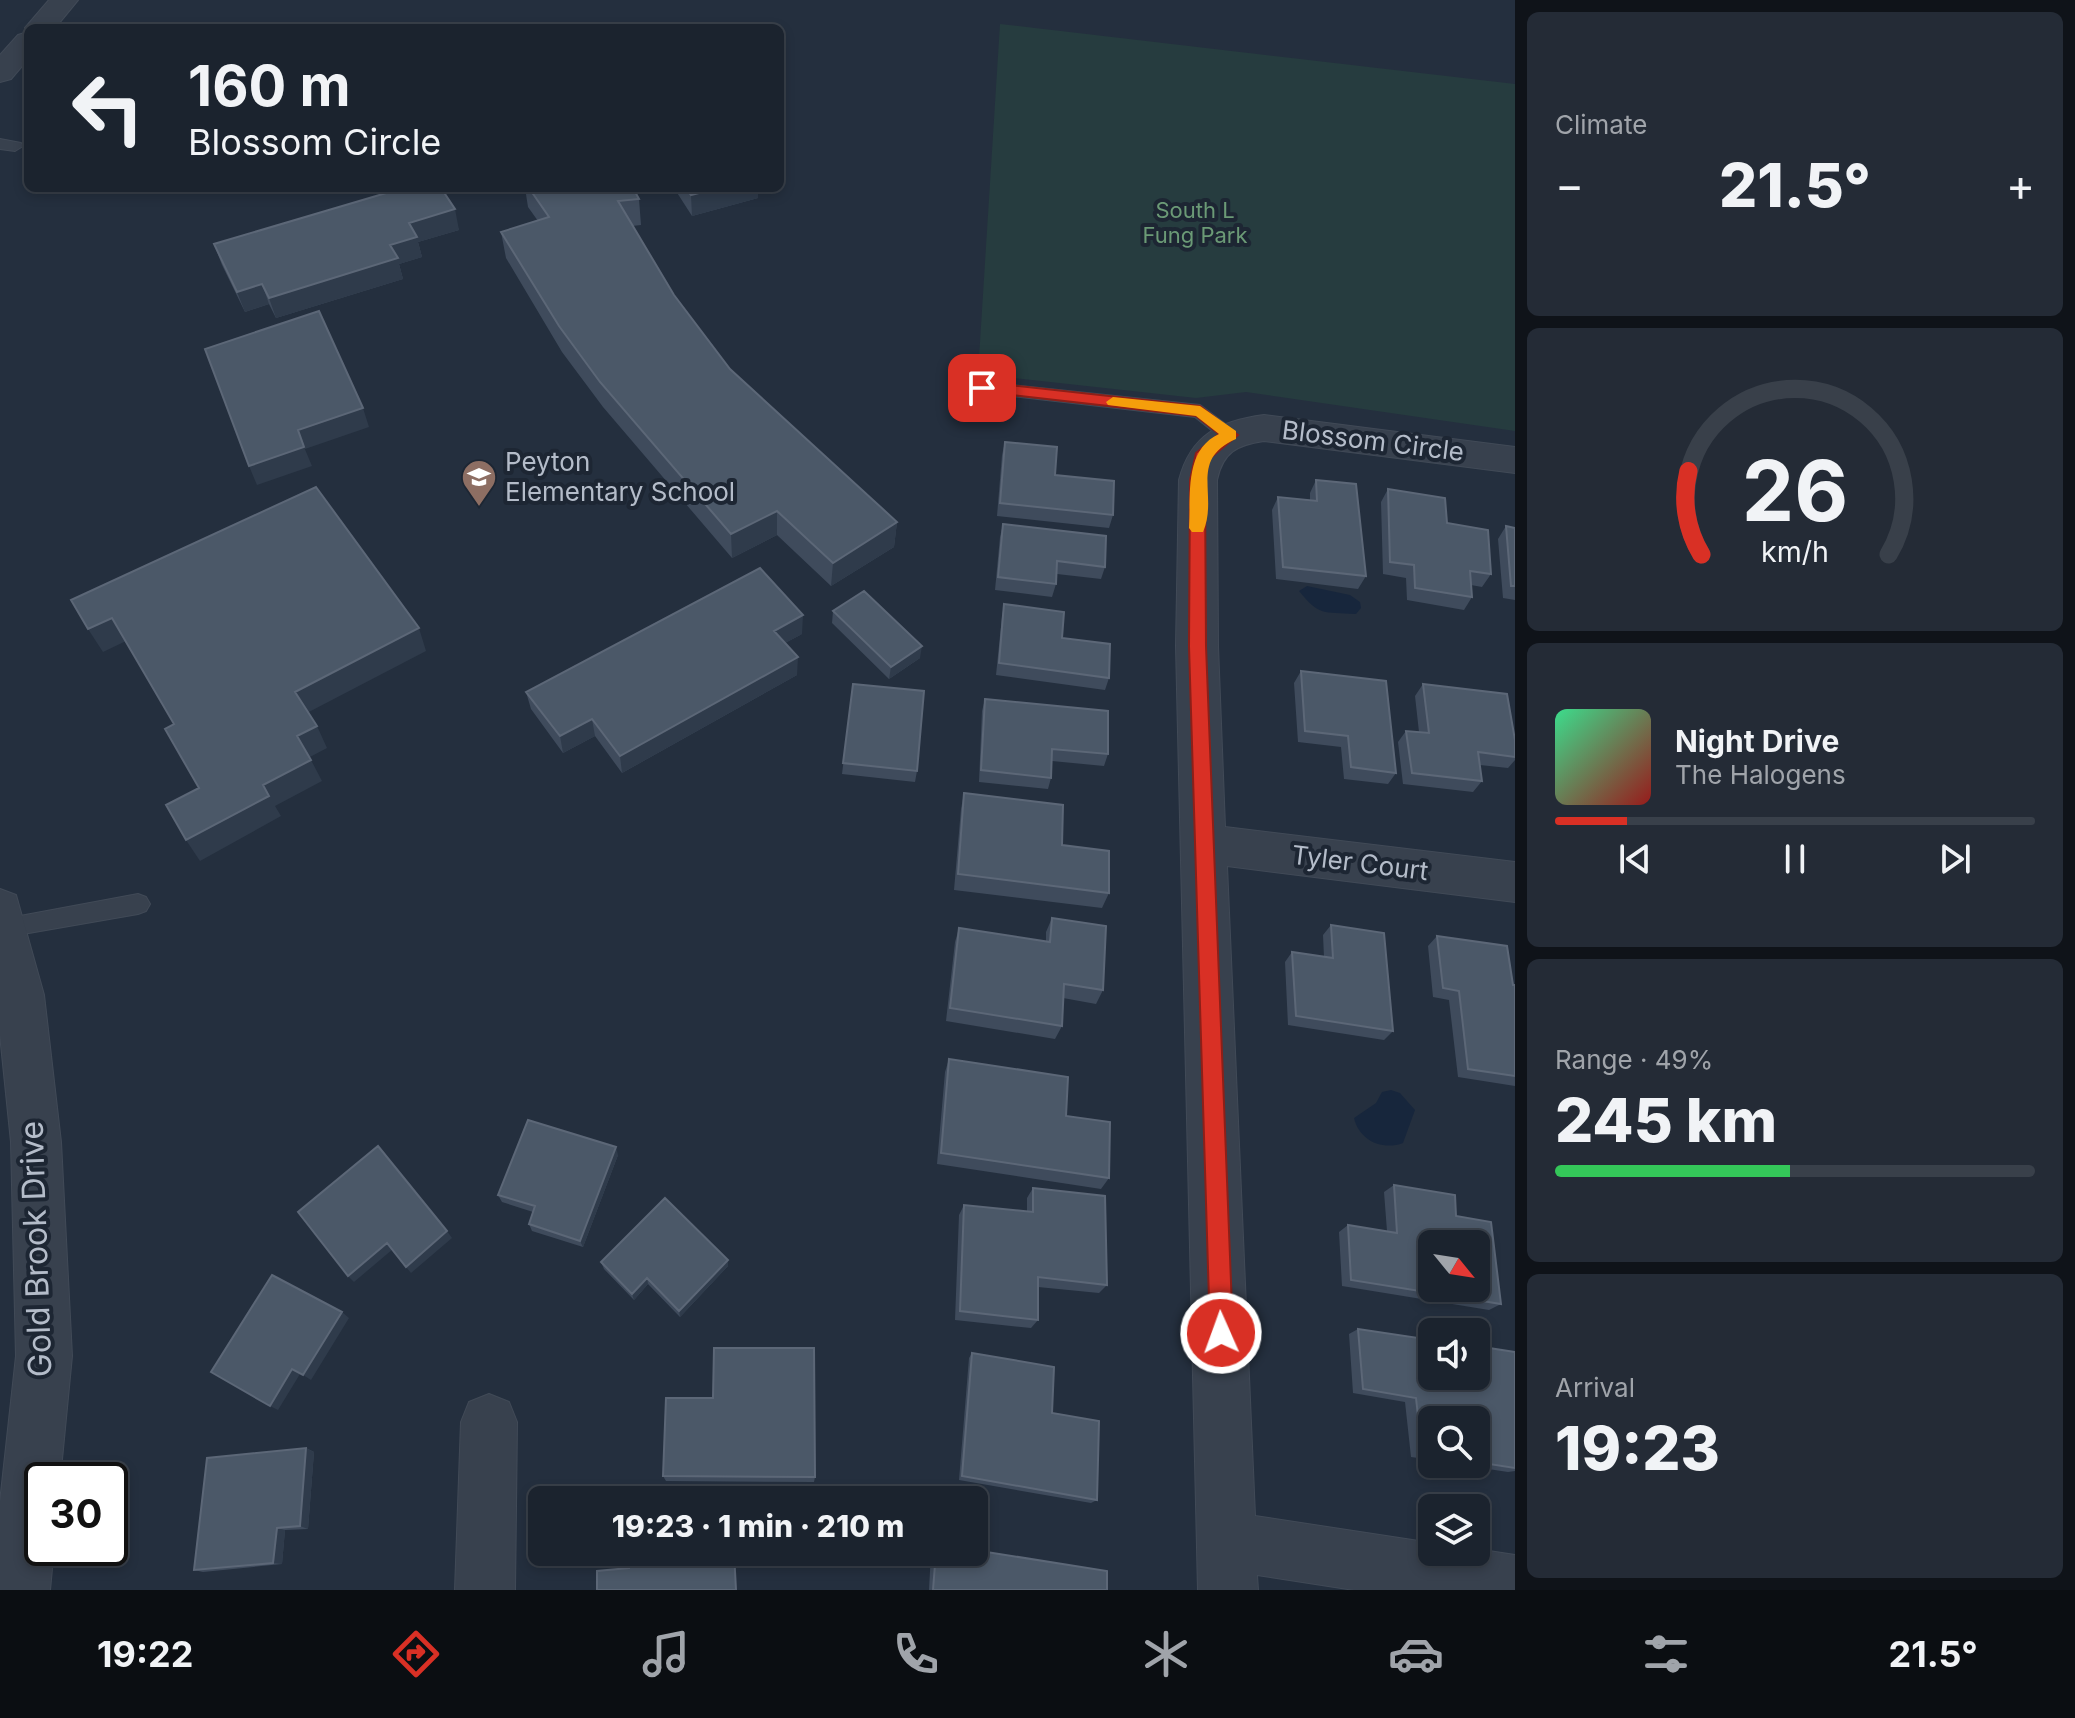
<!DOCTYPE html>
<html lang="en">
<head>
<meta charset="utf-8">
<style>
	:root { --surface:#1b232e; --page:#242b36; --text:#f1f3f6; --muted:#a0a4aa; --line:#39404a; --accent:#d93025 }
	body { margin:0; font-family:Inter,sans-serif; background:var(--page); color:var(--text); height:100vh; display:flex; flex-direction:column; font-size:30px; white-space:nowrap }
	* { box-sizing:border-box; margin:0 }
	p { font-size:26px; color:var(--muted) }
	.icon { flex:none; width:44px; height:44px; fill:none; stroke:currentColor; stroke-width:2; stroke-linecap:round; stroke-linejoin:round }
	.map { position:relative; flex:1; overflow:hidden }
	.drawer { display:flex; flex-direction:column; gap:12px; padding:12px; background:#0f1319; width:560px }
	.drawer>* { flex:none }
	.guide { position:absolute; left:24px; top:24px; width:760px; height:168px; border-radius:12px; box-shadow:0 4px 12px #0003,0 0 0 2px var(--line); background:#1b232e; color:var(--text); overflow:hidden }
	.needle { width:52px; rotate:120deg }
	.fabs { position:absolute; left:1418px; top:1230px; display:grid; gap:16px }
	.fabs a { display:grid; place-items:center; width:72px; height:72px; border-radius:12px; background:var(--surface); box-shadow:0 4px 12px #0003,0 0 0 2px var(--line); font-size:40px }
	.speed { position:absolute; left:24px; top:1462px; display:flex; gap:16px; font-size:40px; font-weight:700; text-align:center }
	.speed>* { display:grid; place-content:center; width:104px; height:104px; border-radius:50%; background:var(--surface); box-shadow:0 4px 12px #0003,0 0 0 2px var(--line); line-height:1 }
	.speed .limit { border:4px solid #111; border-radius:12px; background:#fff; color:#111 }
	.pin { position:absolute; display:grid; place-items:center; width:68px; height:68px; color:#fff; margin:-34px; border-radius:16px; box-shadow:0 4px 12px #0006 }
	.me { position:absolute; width:88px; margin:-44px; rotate:358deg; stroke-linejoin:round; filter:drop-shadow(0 0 6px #0008) }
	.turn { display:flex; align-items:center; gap:28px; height:168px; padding:0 32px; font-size:36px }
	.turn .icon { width:104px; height:104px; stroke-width:2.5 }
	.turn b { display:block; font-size:56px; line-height:68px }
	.big { font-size:60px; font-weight:800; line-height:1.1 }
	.drawer .card { flex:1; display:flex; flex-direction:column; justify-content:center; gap:12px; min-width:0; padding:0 28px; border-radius:12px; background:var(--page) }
	.drawer .dial { align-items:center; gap:0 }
	.dial svg { height:208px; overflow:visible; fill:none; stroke:var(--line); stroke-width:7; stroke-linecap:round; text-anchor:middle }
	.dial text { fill:var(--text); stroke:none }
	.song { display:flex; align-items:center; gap:24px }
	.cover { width:96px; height:96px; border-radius:12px; background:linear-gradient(135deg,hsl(150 70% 55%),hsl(0 70% 35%)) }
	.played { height:8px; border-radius:4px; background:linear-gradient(90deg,var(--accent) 15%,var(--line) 15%) }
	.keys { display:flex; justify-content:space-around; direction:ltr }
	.heat { display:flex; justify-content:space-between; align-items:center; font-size:44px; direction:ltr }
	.charge { height:12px; border-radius:6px; background:linear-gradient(90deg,#34c759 49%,var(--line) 0) }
	.trip { position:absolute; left:528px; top:1486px; width:460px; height:80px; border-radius:12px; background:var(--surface); box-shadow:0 4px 12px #0003,0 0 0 2px var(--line); font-weight:800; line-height:80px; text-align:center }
	.dock { display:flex; height:128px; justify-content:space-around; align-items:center; background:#0b0e12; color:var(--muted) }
	.dock .icon { width:56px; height:56px }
	.dock .active { color:var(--accent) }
	.dock b { font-size:36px; color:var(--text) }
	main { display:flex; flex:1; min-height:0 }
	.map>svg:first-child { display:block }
</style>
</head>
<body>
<main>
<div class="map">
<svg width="1515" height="1590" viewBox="0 0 1515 1590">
	<rect width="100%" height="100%" fill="#242f3e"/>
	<path fill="#263c3f" d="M1000 24 1515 84V431L1246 392 1196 398 978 374Z"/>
	<path fill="#17263c" d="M1307 586 1350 595 1360 602 1361 608 1356 614C1323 612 1319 616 1299 591Z
		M1391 1090 1400 1093 1415 1110 1403 1143C1382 1151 1359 1140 1354 1118L1376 1103 1382 1092Z"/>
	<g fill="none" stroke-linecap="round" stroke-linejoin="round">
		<g stroke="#414a57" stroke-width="2">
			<path id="service" d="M0 139 21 143 23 146 15 151 0 149Z
				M982 382 1200 405 1240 435 1238 440H1224L1195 417 976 392 973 388Z
				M138 894 146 897 150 904 146 911 138 914 0 938V920L4 919Z"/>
		</g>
		<g stroke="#414a57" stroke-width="2">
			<path id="minor" d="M49 0H78L55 28H28V59L11 79 0 82V55L18 35 28 32 25 28Z
				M1264 415 1515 447V473L1264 441C1237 445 1223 452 1217 480L1218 646 1225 827 1515 862V902L1227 866 1255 1516 1432 1543V1552L1476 1549 1515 1555V1590H1354L1257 1575 1258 1590H1198L1176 646 1179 480C1191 434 1220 421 1264 415Z
				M0 889 16 895 44 995 61 1142 72 1356 60 1480H42V1548H54L50 1590H0V1502L16 1356 11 1142 0 1035Z
				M489 1394 509 1402 517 1422 515 1590H455L461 1422 469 1402Z"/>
		</g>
		<use href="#service" fill="#38414e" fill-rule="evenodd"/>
		<use href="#minor" fill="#38414e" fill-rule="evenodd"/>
	</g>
	<path fill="#3f4b5c" d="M377 188H441L459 230 418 242 422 257 399 264 403 279 276 318 269 304 245 312 222 265 214 244 380 195Z
		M525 188H633L639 199 641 225 632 226 674 295 730 369 897 522 894 547 831 586 777 535 732 558 603 407 562 352 506 258 501 232 538 221 528 207Z
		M674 188H758V198L692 216Z
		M1005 442 1113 515 1109 528 997 516 1002 455Z
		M1316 480 1366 576 1358 589 1276 579 1272 510 1278 497 1310 500V493Z
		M1388 489 1447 523 1491 574 1482 587 1471 585 1472 597 1464 610 1407 600 1406 578 1383 574 1381 502Z
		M1003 524 1105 567 1101 579 1057 574 1056 584 1052 597 995 590 1000 537Z
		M1506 526 1515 528V600L1503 598 1498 539Z
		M1004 604 1062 638 1109 678 1105 690 996 675 1002 616Z
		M833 611 920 658 889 679 832 623Z
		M802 634 785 643 797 675 622 773 595 736 563 753 531 709 526 692Z
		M1301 671 1396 773 1388 784 1344 779 1341 747 1298 742 1294 683Z
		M853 684 917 771 915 782 842 774Z
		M1423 684 1515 740V760L1508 768 1480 765 1482 781 1473 792 1403 784 1398 742 1406 731 1419 732 1415 696Z
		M985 699 1108 754 1104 766 1052 761 1051 778 1048 789 979 782 982 711Z
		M964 793 1062 845 1109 893 1102 908 954 890 961 809Z
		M1052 918 1103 990 1096 1004 1063 998 1062 1026 1055 1039 946 1021 955 942 959 928 1046 942V932Z
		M1331 925 1393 1031 1384 1040 1288 1025 1285 962 1292 952 1324 957 1323 935Z
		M1437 936 1515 985V1086L1458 1077 1449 1000 1433 997 1428 946Z
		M949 1059 1066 1116 1109 1178 1101 1189 937 1164 945 1072Z
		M618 1155 583 1247 532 1231 529 1224 533 1212 502 1202 498 1195Z
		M1394 1185 1456 1216 1501 1304 1489 1310 1342 1286 1339 1232 1348 1225 1387 1231 1384 1192Z
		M1033 1188 1107 1285 1099 1293 1038 1287V1320L1031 1328 955 1320 959 1215 964 1205 1027 1212V1198Z
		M728 1260V1266L680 1317 648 1284 634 1300 604 1269 601 1262Z
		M1358 1329 1515 1352V1471L1508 1472 1455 1464H1476V1420H1432V1460L1411 1457 1405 1402 1353 1393 1349 1334Z
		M972 1353 1052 1413 1097 1500 1091 1503 959 1480 969 1358Z
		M306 1448 314 1452 308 1529 285 1530 282 1564 203 1572 194 1570Z
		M663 1476 815 1477 814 1482 666 1481Z
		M931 1552H974L1107 1590H929Z"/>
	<path fill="#2f3b4b" d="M392 188H416L386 204 382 191Z
		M718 188H758V198L692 216 691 195Z
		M455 209 459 230 418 242 422 257 399 264 403 279 276 318 269 298 390 245 409 223Z
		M262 284 269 304 245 312 237 292Z
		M363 408 369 427 305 449 298 430Z
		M304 447 312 466 257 485 249 466Z
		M777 511V535L732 558 731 534Z
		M897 522 894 547 831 586 833 563Z
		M803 615 802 634 774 649V631Z
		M112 618 126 641 103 652 88 629Z
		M419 628 426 651 305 714 295 692Z
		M922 646 920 658 889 679 891 667Z
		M798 657 797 675 622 773 620 756Z
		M592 719 595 736 563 753 560 736Z
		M317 726 327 748 308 758 297 736Z
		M311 760 322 781 275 806 281 816 200 861 186 840 263 785Z
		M616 1147 618 1155 583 1247 580 1241Z
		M447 1231 452 1238 411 1273 406 1267Z
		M387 1243 393 1249 354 1282 348 1276Z
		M728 1260V1266L680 1317 679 1311Z
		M647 1278 648 1284 634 1300 632 1294Z
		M342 1312 349 1318 311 1380 303 1375Z
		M292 1369 300 1374 278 1410 270 1406Z
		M306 1448 314 1452 308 1529 300 1526Z
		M277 1528 285 1530 282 1564 273 1563Z"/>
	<path fill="#4b5868" stroke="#5c6777" stroke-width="2" fill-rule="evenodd" d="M403 188H441L455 209 409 223 417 237 390 245 398 258 269 298 262 284 237 292 214 244Z
		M529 188H633L639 199 618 201 674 295 730 369 897 522 833 563 777 511 731 534 600 382 559 326 501 232 549 217Z
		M686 188H718L691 195Z
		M319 311 363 408 298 430 304 447 249 466 205 349Z
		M1005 442 1057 447 1055 475 1114 481 1113 515 1000 503Z
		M1316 480 1356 484 1366 576 1283 567 1278 497 1317 501Z
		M316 487 419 628 295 692 317 726 297 736 311 760 263 785 269 796 186 840 166 805 199 788 165 729 174 724 112 618 88 629 71 600Z
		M1388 489 1445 498 1447 523 1488 530 1491 574 1470 571 1472 597 1415 588 1414 565 1390 562Z
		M1003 524 1106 536 1105 567 1057 561 1056 584 998 577Z
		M1506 526 1515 528V586H1511Z
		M760 568 803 615 774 631 798 657 620 756 592 719 560 736 526 692Z
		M864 591 922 646 891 667 833 611Z
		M1004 604 1064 612 1062 638 1110 644 1109 678 999 663Z
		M1301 671 1386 681 1396 773 1351 767 1348 736 1305 731Z
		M853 684 924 691 917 771 843 763Z
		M1423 684 1507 694 1515 740V757L1478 752 1482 781 1412 773 1406 731 1429 733Z
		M985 699 1108 711V754L1052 749 1051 778 981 770Z
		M964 793 1063 805 1062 845 1109 851V893L958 874Z
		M1052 918 1106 926 1103 990 1064 984 1062 1026 950 1008 959 928 1050 942Z
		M1331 925 1384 933 1393 1031 1296 1016 1292 952 1333 958Z
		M1437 936 1507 946 1513 985H1515V1076L1468 1069 1459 991 1443 988Z
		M949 1059 1068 1077 1066 1116 1110 1122 1109 1178 941 1153Z
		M528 1120 616 1147 580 1241 529 1224 535 1206 498 1195Z
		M378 1146 447 1231 406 1267 387 1243 348 1276 298 1212Z
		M1394 1185 1455 1195 1456 1216 1491 1222 1501 1304 1351 1280 1348 1225 1397 1233ZM1432 1244H1476V1288H1432Z
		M1033 1188 1105 1196 1107 1285 1038 1277V1320L960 1311 964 1205 1033 1212Z
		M665 1198 728 1260 679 1311 647 1278 632 1294 601 1262Z
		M272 1275 342 1312 303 1375 292 1369 270 1406 211 1372Z
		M1358 1329 1432 1340V1376H1476V1346L1515 1352V1468L1476 1462V1420H1432V1455L1422 1453 1416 1398 1363 1389Z
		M714 1348H814L815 1477 663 1476 666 1398H713Z
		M972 1353 1054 1367 1052 1413 1099 1421 1097 1500 962 1476Z
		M306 1448 300 1526 277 1528 273 1563 194 1570 207 1458Z
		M732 1498V1500H697Z
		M974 1550 1107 1571V1590H933L936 1552H974Z
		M629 1552H734L736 1590H597V1571L629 1568Z"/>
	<path fill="#d93025" stroke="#8d1f18" stroke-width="2" d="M982 382 1200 406 1238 435 1209 459 1205 480 1206 646 1233 1333 1229 1341 1221 1344 1213 1341 1210 1333 1189 646 1190 480 1196 453 1219 434 1196 416 977 391V384Z"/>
	<path fill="#f59e0b" d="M1113 397 1200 406 1236 431V439C1188 460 1219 495 1203 532H1192L1189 528C1191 495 1184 450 1219 434L1196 416 1108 405 1106 402Z"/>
	<defs>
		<g id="school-pin" transform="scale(1.8)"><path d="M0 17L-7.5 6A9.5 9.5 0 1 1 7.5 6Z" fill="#8d6e63" stroke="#1d2633"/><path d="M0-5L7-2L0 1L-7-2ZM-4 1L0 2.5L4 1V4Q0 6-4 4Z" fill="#fff"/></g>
	</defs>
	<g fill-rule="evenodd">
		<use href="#school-pin" x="479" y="477"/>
	</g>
	<g text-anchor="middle" stroke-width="8" stroke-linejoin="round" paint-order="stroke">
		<g font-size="22" fill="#6b9a76" stroke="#1d2633">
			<text x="1195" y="218">South L<tspan x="1195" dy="25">Fung Park</tspan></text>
		</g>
		<g font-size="26" fill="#b4bcc9" stroke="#1d2633">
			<text transform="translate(1373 441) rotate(7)" y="9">Blossom Circle</text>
			<text transform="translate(1360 863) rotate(7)" y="9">Tyler Court</text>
		</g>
		<g font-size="26" fill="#b4bcc9" stroke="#1d2633" text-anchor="start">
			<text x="505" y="471">Peyton<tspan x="505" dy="30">Elementary School</tspan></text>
		</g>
		<g font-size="32" fill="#b4bcc9" stroke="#1d2633">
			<text transform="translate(36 1249) rotate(-92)" y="11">Gold Brook Drive</text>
		</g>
	</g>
</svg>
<div class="fabs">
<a><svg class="needle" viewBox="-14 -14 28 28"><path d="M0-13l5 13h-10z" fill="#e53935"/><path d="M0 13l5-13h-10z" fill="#a0a4aa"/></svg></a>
<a><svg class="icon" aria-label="sound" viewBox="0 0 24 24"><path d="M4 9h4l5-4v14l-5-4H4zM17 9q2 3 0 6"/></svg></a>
<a><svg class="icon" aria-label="search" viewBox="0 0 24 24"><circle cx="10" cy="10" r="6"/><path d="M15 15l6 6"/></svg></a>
<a><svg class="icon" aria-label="layers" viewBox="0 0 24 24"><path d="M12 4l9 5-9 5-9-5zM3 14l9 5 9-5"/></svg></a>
</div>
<div class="speed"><div class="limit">30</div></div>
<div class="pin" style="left:982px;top:388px;background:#d93025"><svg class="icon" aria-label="arrive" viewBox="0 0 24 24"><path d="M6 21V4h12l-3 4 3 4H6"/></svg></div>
<svg class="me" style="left:1221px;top:1333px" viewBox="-20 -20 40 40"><circle r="17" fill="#d93025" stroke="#fff" stroke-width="3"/><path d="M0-11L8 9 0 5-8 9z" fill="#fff"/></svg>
<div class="trip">19:23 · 1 min · 210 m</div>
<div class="guide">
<div class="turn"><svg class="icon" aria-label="left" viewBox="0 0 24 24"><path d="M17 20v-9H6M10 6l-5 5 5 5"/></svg><div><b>160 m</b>Blossom Circle</div></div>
</div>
</div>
<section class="drawer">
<div class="card"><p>Climate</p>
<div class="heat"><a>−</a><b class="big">21.5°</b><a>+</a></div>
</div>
<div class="card dial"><svg viewBox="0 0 100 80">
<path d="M14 69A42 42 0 1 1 86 69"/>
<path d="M14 69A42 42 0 0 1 9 37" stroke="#d93025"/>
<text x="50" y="56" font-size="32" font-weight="700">26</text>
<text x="50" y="72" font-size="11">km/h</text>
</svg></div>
<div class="card">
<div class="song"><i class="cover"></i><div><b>Night Drive</b><p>The Halogens</p></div></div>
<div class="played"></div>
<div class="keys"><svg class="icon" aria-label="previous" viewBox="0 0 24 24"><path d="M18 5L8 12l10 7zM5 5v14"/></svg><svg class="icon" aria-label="pause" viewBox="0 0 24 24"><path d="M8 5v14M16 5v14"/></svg><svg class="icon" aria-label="next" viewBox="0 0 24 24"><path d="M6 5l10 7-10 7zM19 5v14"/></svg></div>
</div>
<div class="card"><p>Range · 49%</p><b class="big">245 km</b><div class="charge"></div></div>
<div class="card"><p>Arrival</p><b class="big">19:23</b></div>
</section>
</main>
<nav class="dock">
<b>19:22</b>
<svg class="icon active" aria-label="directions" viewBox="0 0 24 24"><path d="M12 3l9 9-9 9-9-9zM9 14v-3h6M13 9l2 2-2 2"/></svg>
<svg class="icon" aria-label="music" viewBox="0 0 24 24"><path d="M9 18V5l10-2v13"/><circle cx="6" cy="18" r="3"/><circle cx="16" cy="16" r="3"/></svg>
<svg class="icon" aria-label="phone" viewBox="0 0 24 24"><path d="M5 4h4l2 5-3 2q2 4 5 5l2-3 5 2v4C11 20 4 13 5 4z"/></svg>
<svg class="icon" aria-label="climate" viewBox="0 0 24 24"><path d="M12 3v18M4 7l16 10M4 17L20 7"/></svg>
<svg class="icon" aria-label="car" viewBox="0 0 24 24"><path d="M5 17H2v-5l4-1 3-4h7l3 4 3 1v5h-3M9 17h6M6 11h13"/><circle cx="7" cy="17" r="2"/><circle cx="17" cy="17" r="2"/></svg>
<svg class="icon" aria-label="filters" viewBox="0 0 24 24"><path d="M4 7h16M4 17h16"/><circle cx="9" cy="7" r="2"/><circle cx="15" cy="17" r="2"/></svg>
<b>21.5°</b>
</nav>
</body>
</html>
